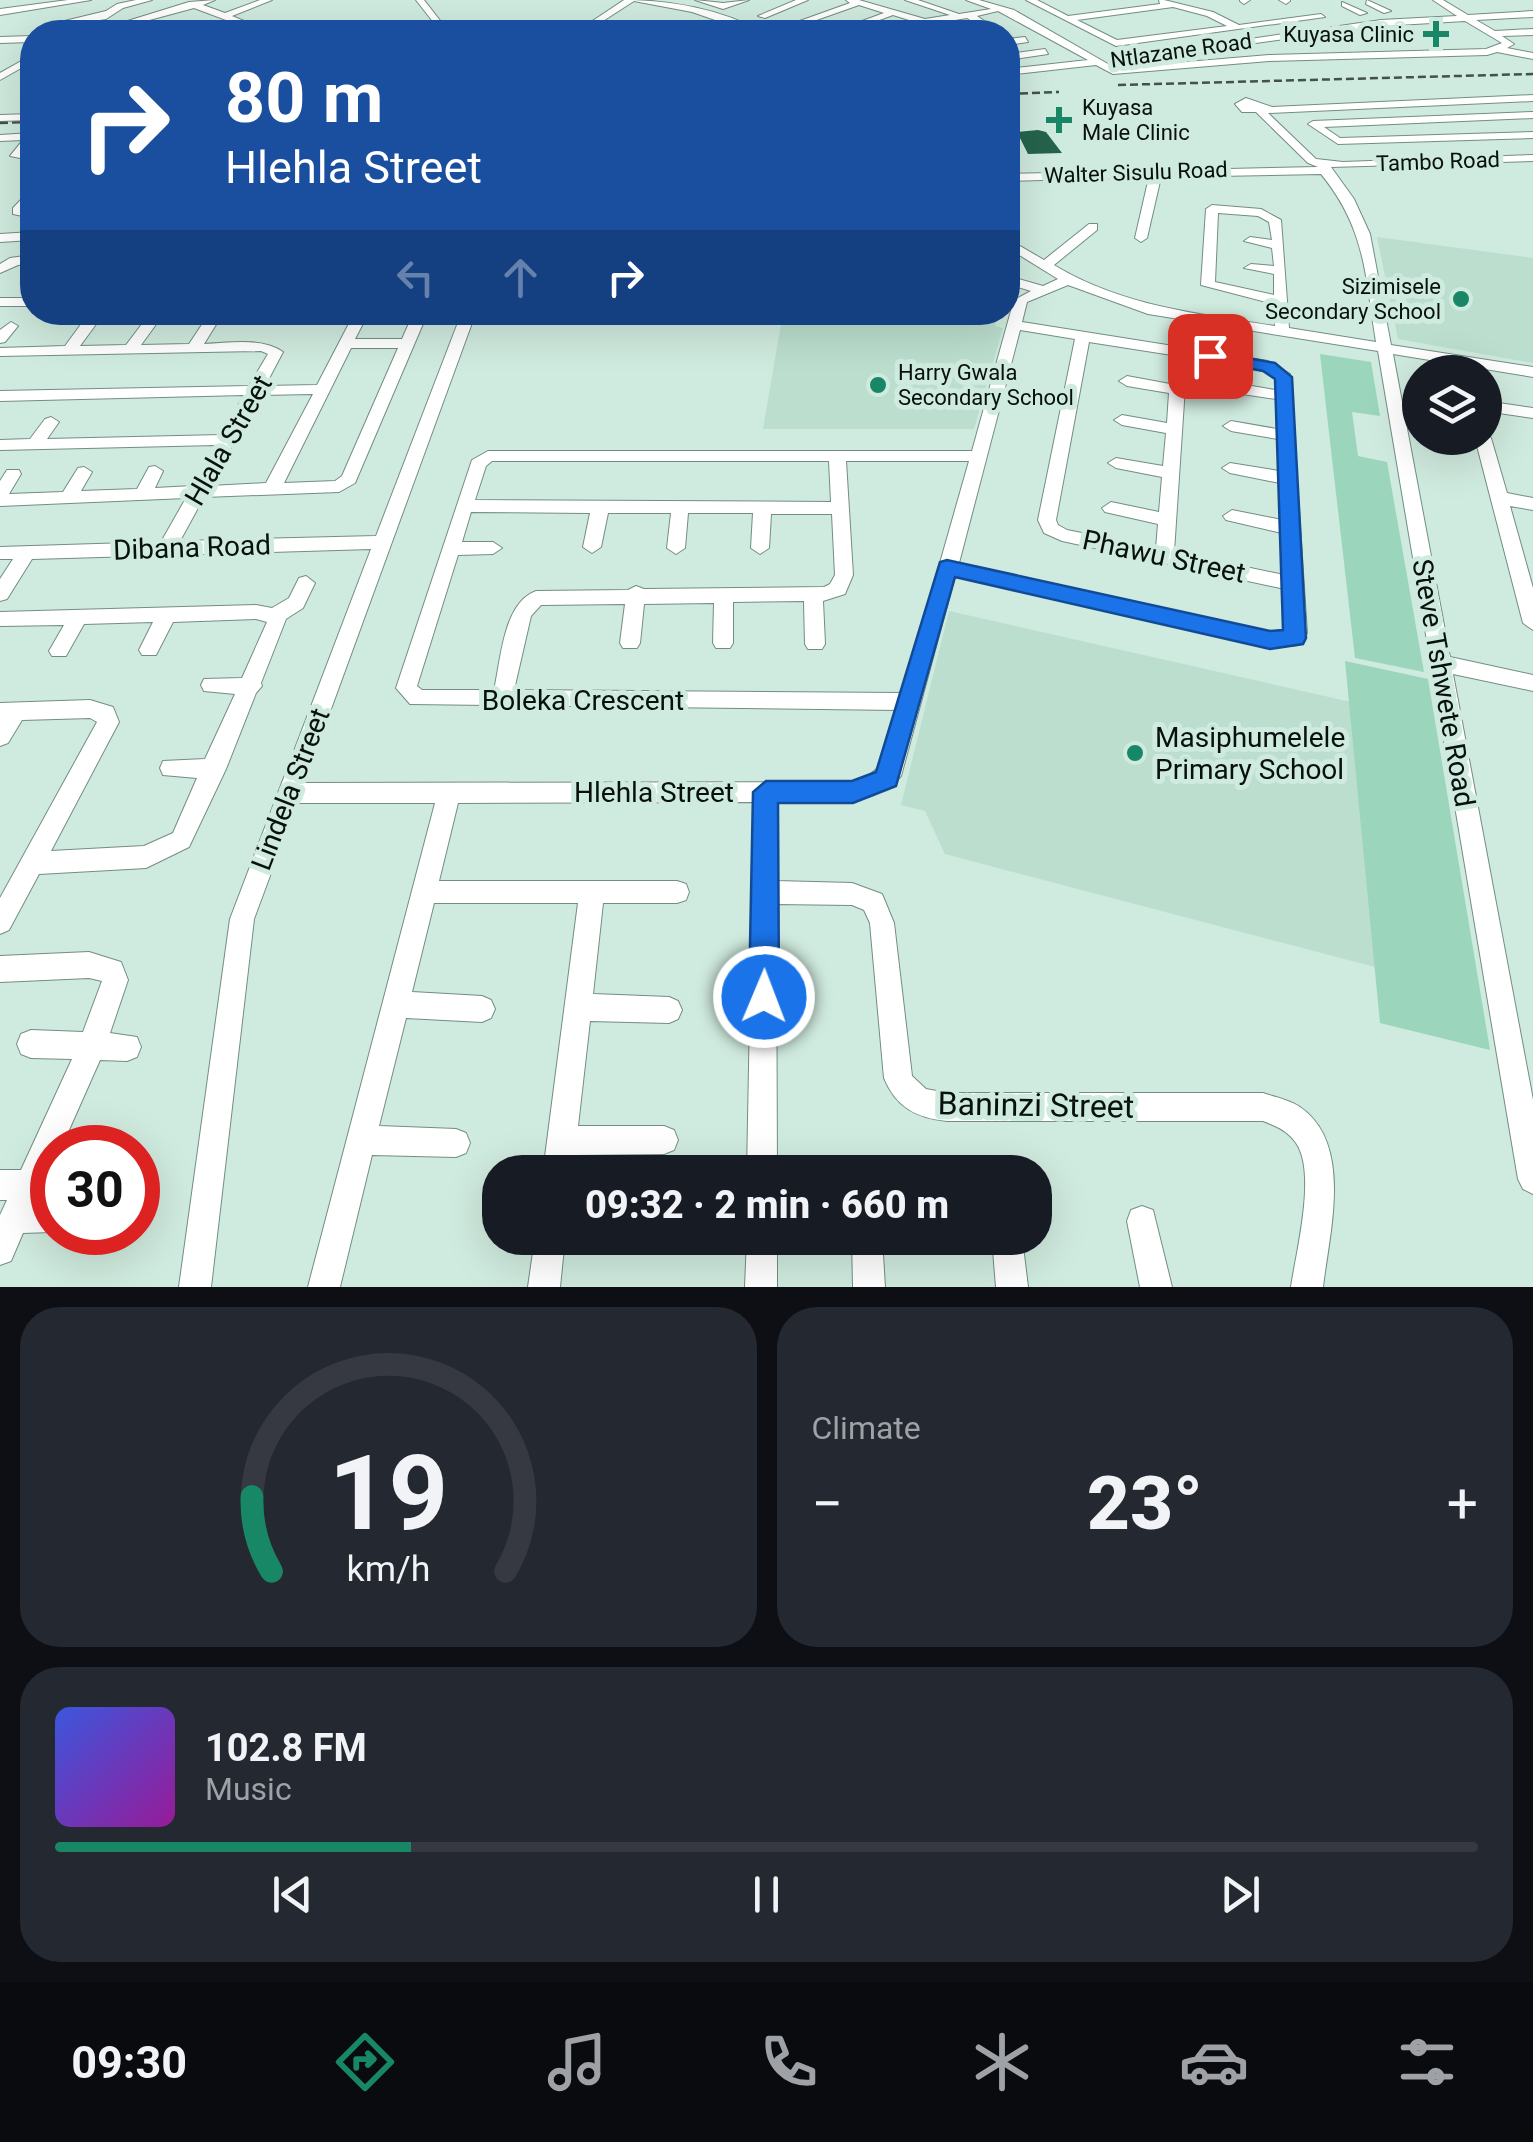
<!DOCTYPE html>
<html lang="en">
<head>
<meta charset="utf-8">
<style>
	:root { --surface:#171b24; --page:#242831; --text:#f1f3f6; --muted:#9ea1a6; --line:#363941; --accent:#188766 }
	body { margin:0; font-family:Roboto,sans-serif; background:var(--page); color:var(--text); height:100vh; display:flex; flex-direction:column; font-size:38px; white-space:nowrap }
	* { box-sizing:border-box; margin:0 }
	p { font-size:32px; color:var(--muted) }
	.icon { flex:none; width:55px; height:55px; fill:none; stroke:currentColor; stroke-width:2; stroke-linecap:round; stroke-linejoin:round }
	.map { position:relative; height:1287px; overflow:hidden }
	.drawer { display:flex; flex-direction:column; gap:20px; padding:20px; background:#0d0f14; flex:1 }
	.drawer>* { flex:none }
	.top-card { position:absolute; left:20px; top:20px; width:1000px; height:305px; border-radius:40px; box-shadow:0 10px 40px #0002; background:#1a4fa0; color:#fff; overflow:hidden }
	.fabs { position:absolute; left:1402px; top:355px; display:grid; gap:20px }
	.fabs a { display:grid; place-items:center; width:100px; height:100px; border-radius:50%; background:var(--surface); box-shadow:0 10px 40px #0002; font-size:50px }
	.speed { position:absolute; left:30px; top:1125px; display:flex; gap:20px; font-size:50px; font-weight:700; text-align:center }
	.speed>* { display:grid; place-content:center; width:130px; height:130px; border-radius:50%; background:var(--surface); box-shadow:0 10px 40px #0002; line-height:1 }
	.speed .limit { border:15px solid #d22; background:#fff; color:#111 }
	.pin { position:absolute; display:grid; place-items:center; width:85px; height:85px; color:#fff; margin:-42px; border-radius:20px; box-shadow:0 5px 15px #0006 }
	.me { position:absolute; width:110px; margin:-55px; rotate:1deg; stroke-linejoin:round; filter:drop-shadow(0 0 8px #0008) }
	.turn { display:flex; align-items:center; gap:35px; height:210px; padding:0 40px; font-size:45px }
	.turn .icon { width:130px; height:130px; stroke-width:2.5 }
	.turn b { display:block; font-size:70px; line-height:85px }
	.lanes { display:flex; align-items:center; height:95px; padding:0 40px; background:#0003; justify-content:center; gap:50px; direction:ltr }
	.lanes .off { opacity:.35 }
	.big { font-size:75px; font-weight:800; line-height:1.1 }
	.drawer .card { flex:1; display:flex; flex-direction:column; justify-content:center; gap:15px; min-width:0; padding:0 35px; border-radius:40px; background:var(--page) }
	.drawer .dial { align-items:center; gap:0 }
	.dial svg { height:260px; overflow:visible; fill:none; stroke:var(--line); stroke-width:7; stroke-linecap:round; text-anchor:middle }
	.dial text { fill:var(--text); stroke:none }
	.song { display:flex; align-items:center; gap:30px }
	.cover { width:120px; height:120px; border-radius:15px; background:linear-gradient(135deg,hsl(230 70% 55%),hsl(300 70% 35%)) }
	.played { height:10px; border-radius:5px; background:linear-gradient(90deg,var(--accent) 25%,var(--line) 25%) }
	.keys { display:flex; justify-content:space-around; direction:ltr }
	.heat { display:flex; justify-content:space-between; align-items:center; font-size:55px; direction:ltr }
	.drawer .tiles { flex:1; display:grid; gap:20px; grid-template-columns:1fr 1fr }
	.card:last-child { grid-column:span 2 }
	.trip { position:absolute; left:482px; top:1155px; width:570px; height:100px; border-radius:40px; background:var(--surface); box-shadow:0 10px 40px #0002; font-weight:800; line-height:100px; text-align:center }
	.tabs { display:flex; height:160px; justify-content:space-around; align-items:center; background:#090b0e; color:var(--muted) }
	.tabs .icon { width:70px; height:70px }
	.tabs .selected { color:var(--accent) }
	.tabs b { font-size:45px; color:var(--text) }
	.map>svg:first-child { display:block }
</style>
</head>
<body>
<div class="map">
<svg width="1533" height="1287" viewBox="0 0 1533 1287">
	<rect width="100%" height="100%" fill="#cfeade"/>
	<path fill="#bbdece" d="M1377 237 1533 258V363L1398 339Z
		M783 312 997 313 995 326 1003 328 974 429H763Z
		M949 611 1351 702 1375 967 945 854 925 811 901 805Z"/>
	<path fill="#9ad5bc" d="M1320 354 1371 362 1380 416 1352 412 1358 456 1387 462 1424 672 1355 658Z
		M1345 661 1428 679 1490 1050 1380 1023Z"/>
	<path fill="#25634d" d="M1038 130 1046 132 1062 153 1028 154 1017 132Z"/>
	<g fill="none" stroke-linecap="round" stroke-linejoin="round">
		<g stroke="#748d82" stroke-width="2">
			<path id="minor" d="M68 0H91L0 15V9Z
				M136 0H152L123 8 106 19 56 27 52 24 106 11 117 4Z
				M215 0 203 5 225 13 260 0H272L232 16 270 32H258L194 8 105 32H92L189 2Z
				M416 0H424L449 32H441Z
				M624 0C670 0 722 9 762 32H750L692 12 634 1 586 32H576Z
				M695 0 723 3 749 0 723 9Z
				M796 0H808L765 18 758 16Z
				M846 0H859L925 19 950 15 905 0H918L959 14 991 9 966 0H979L1014 10 1115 68 1269 55 1486 49 1502 43 1465 21 1381 26 1138 59 1133 56 1381 20 1457 16 1433 0H1443L1468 15 1533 11V17L1476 20 1495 31 1533 29V35L1502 36 1514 44 1507 48 1533 53V59L1497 52 1487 55 1269 61 1113 74 1096 65 1008 75V69L1088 60 998 11 977 16 1000 32H990L967 18 925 25 893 15 874 22 903 32 866 25 843 32H832L884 13 859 5 791 29 783 27 850 3Z
				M1026 0H1037L1068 16 1160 4 1159 0H1164L1213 12 1239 25 1321 14 1325 17 1116 46ZM1173 7 1207 16 1227 26 1117 40 1077 20Z
				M1250 0 1244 4 1240 1V0Z
				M1279 0H1290V1L1286 4Z
				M1367 0 1391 11 1384 13 1366 4Z
				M1342 2 1367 13 1360 15 1342 6Z
				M627 27 630 28 631 32H623Z
				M948 29 952 30 954 32H943Z
				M32 36V42L0 43V37Z
				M1025 37 1028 42 1008 45V39Z
				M1045 49 1048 54 1008 60V54Z
				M32 55V62L0 80V73Z
				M1533 95V101L1268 113 1316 159 1343 162 1533 155V161L1331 167 1354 199 1370 234 1391 345 1533 367V377L1393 354 1450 657 1533 675V691L1453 674 1533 1100V1194L1523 1189 1518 1179 1378 351 1148 314 1068 285 1027 302 1022 322 1268 361 1290 374 1307 633 1298 645 1270 648 955 576 901 776C868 811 821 802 776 802V881L852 883 882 894 894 923 912 1076 926 1089 947 1093H1263C1275 1097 1290 1100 1300 1107 1354 1144 1329 1234 1323 1287H1291C1296 1252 1317 1173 1296 1143 1288 1131 1276 1126 1263 1121H947C916 1118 896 1107 884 1078L870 923 864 910 852 905 776 904 777 1172H747L754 802 458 803 439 881H677L686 884 689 892 686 900 677 903H603L593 994 669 997 678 1001 682 1010 678 1019 669 1023 590 1021 578 1126H664L674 1130 678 1140 674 1150 664 1154 575 1155 573 1172H543L578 903H434L412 992 482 996 491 1000 495 1009 491 1018 482 1022 406 1018 379 1126 456 1129 466 1133 470 1143 466 1153 456 1157 372 1155 340 1287H308L435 803H297L254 919 211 1287H179L230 919 371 549 32 559 7 599 0 601V579L13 559H0V547L161 542 186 498 0 506V481L7 470H19L21 474 9 494 63 492 78 468 84 467 92 472 81 491 137 489 149 467 155 466 163 471 155 488 193 486 216 445 0 450V440L30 439 45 419 51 417 59 422 47 439 222 435 244 395 0 401V391L249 386 268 354 261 351 0 356V348L65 346 90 312H105L80 346 126 345 145 320 150 319 157 323 141 345 189 344 205 320 210 319 217 323 204 344C230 343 262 337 283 352L265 386 317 385 355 312H369L355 339H402L414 312H428L355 483 339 492 204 497 180 541 376 536 462 312H476L304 783 853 782C890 772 889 744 898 710L410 704 396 688 472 460 488 451H972L1014 300 1031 291 1008 284V276L1043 286 1058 279 1008 248V239L1044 260 1089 224H1097V230L1054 265C1121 306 1199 314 1275 326L1274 304 1201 285 1206 209 1212 205 1261 209 1281 220 1289 328 1376 342C1365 275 1366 229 1321 174L1161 177 1147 238 1141 242 1135 238 1149 177 1008 181V174L1318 167 1308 163 1256 112H1242L1235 104 1246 98 1272 107ZM1218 213 1258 216 1269 222 1272 240 1250 237 1244 241 1272 248 1274 266 1251 264 1244 268 1274 274V295L1215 282ZM1020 330 1075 339 1038 520 1044 533 1062 541 1285 589 1286 632H1270L959 563ZM1089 342 1172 355 1170 384 1127 376 1119 381 1127 386 1169 393 1167 423 1122 415 1114 420 1122 425 1166 433 1163 466 1116 458 1108 463 1116 468 1162 477 1159 512 1111 502 1102 508 1105 512 1158 524 1156 548 1067 530 1058 525 1056 520ZM351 348H398L342 476 335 481 284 483ZM1187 357 1264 370 1275 376V390L1229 382 1221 387 1229 392 1276 399 1277 429 1231 421 1223 426 1231 431 1278 439 1279 471 1230 463 1222 468 1230 473 1280 483 1282 520 1232 510 1223 516 1226 520 1282 533 1284 575 1174 552ZM313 394 266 483 210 486 260 395ZM492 461H829L831 502 475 500 486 466ZM846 461H969L903 693 514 690 531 616 541 605 625 604 620 643 623 648H637L640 643 644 604 714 603 713 643 716 648H730L733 643V602L804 601 805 644 808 649H822L825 644 823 601 845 594 853 575ZM471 512 590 513 583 547 592 553 601 547 608 513H671L667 548 676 554 685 548 688 513H753L751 548 760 554 769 548 771 514H832L835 575 830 584 824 587 644 589 636 586 628 590 536 591C503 603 501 660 494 690H422L417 686 458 555 493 554 502 548 493 542H462Z
				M1533 112V118L1324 127 1340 138 1533 132V138L1338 144 1308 124 1313 121Z
				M32 114V120L0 121V115Z
				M32 133V143L20 158 10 156 23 140 0 141V135Z
				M32 188V199L25 209 32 210V218L13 214V208Z
				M32 232V240L0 242V234Z
				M32 255V263L18 265 0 273V264L10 258Z
				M0 298H32V306H0Z
				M11 322 18 326 5 342 0 343V330Z
				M1485 401 1533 408V418L1485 411Z
				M1485 433 1491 438 1507 493 1533 498V510L1510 506 1533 588V630L1523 623 1475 438H1485Z
				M306 576 315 583 303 608 286 619 261 683 262 686 256 693 226 769 189 847 146 868 39 874 9 930 0 934V898L97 722 90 718 22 720 8 743 0 746V703L90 700 113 707 119 722 51 851 144 846 173 833 197 778 163 775 160 768 163 761 205 759 235 694 204 691 201 685 204 679 242 678 267 622 256 619 173 622 156 655H142L139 650 153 622 84 624 66 656H52L49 651 64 625 0 626V612L256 605 272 608 289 598 299 578Z
				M89 952 121 962 128 980 110 1033 137 1037 141 1047 137 1057 127 1061 100 1060 61 1148H52V1167L37 1202H52V1232L23 1233 11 1261 0 1265V1215L7 1200H0V1170H21L72 1059 31 1058 21 1054 17 1044 21 1034 31 1030 83 1032 102 981 89 978 0 982V956Z
				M1142 1206 1153 1210 1172 1287H1140L1127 1221 1131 1210Z
				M535 1238H565L560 1287H528Z
				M747 1238H777V1287H745Z
				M852 1238H882L885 1287H853Z
				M992 1238H1022L1028 1287H996Z"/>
		</g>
		<use href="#minor" fill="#fff" fill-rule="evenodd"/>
		<path stroke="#43514b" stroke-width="2.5" stroke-dasharray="8 4" stroke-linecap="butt" d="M1118 85 1533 74
			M1008 94 1059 92
			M0 123 32 122"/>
	</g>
	<path fill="#1a73e8" stroke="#114b97" stroke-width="2.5" d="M1210 351 1275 363 1292 377 1306 638 1303 644 1270 649 955 577 896 786 853 803H778L779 997 775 1008 764 1012 753 1008 749 997 753 792 766 781H852L876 772 940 562 947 560 1270 631 1283 630 1275 379 1263 371 1204 360 1201 356Z"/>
	<g fill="#188766" stroke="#cfeade" stroke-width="4">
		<path d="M1431 19h10v10h10v10h-10v10h-10v-10h-10v-10h10z"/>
		<path d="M1054 105h10v10h10v10h-10v10h-10v-10h-10v-10h10z"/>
		<circle cx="1461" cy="299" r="10"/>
		<circle cx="878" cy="385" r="10"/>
		<circle cx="1135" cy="753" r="10"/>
	</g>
	<g text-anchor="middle" stroke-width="10" stroke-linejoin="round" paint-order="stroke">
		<g font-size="22" fill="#08110d" stroke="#cfeade" text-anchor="end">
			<text x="1414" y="42">Kuyasa Clinic</text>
			<text x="1082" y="115" text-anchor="start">Kuyasa<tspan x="1082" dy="25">Male Clinic</tspan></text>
			<text x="1441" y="294">Sizimisele<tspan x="1441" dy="25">Secondary School</tspan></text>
			<text x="898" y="380" text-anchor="start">Harry Gwala<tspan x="898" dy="25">Secondary School</tspan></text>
		</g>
		<g font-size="22" fill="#08110d" stroke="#cfeade">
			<text transform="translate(1181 50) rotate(-8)" y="8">Ntlazane Road</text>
			<text transform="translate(1438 161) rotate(-2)" y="8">Tambo Road</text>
			<text transform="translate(1136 172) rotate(-2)" y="8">Walter Sisulu Road</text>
		</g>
		<g font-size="28" fill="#08110d" stroke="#cfeade">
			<text transform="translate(228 440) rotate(-60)" y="10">Hlala Street</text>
			<text transform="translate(192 547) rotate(-2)" y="10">Dibana Road</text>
			<text transform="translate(1164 556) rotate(12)" y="10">Phawu Street</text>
			<text transform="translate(1444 683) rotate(80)" y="10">Steve Tshwete Road</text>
			<text x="583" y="710">Boleka Crescent</text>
			<text transform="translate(290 789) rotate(-69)" y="10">Lindela Street</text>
			<text x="654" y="802">Hlehla Street</text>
		</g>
		<g font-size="28" fill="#08110d" stroke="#cfeade" text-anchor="start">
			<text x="1155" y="747">Masiphumelele<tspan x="1155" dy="32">Primary School</tspan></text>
		</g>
		<g font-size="32" fill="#08110d" stroke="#cfeade">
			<text transform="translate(1036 1105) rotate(1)" y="11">Baninzi Street</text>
		</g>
	</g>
</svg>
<div class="fabs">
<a><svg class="icon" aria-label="layers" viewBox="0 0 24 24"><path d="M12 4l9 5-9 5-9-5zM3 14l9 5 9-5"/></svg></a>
</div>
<div class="speed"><div class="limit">30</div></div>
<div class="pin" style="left:1210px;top:356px;background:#d93025"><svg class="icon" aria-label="arrive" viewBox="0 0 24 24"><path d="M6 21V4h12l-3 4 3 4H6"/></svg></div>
<svg class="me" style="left:764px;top:997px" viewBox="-20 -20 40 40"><circle r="17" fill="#1a73e8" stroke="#fff" stroke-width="3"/><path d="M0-11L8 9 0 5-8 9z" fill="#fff"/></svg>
<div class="trip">09:32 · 2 min · 660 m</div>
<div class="top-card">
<div class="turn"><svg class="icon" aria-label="right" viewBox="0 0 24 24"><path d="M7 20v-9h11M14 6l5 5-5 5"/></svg><div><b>80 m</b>Hlehla Street</div></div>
<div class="lanes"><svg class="icon off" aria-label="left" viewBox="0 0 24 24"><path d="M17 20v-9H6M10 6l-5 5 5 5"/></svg><svg class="icon off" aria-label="ahead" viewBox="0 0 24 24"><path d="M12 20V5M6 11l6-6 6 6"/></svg><svg class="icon" aria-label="right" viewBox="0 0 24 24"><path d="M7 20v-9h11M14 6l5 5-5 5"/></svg></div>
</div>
</div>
<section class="drawer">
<div class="tiles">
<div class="card dial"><svg viewBox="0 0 100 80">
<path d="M14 69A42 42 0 1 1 86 69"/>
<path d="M14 69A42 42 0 0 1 8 46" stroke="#188766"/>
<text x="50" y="56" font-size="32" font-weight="700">19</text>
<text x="50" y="72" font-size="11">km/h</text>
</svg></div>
<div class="card"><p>Climate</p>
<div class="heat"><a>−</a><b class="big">23°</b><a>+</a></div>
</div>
<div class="card">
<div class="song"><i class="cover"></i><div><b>102.8 FM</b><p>Music</p></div></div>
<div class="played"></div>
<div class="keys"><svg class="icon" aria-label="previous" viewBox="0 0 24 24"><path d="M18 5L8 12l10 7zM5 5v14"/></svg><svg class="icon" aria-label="pause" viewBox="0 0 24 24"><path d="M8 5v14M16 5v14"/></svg><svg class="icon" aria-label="next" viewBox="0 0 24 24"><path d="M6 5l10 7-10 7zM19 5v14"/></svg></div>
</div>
</div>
</section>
<nav class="tabs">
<b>09:30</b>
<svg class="icon selected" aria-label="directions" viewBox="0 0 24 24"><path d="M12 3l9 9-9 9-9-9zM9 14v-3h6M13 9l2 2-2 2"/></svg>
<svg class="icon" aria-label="music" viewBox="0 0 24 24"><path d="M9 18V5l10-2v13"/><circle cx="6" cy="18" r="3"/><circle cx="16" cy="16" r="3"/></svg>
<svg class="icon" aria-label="phone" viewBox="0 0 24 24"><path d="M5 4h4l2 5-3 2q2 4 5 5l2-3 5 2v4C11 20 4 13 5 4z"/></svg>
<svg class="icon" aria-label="climate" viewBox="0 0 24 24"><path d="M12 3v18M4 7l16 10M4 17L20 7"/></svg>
<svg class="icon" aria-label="car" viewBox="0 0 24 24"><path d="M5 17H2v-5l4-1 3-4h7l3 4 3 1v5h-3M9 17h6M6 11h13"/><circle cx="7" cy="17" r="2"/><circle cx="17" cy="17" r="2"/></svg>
<svg class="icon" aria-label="filters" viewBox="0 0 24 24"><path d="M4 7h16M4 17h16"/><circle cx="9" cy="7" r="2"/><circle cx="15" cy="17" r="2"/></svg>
</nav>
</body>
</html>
